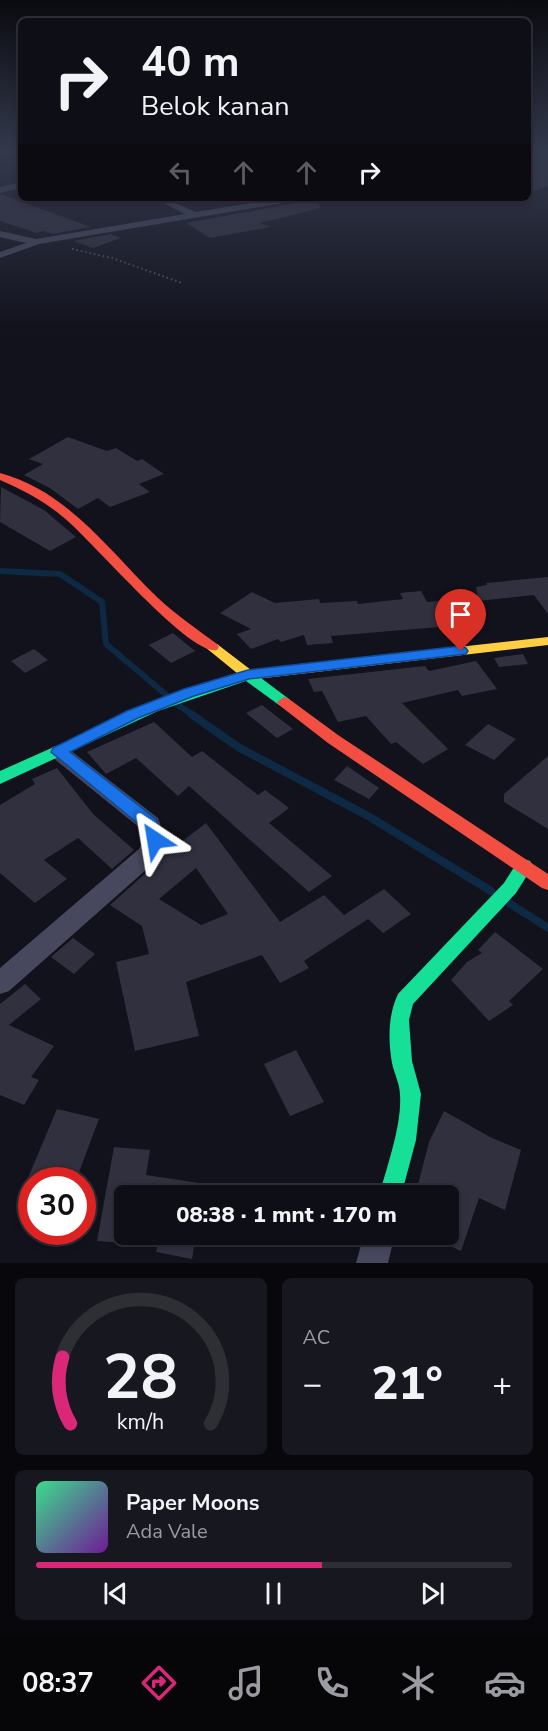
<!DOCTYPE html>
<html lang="id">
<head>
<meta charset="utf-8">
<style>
	:root { --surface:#0e0e16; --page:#17171f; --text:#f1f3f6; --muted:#9b9ca1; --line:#2e2e35; --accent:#db2777 }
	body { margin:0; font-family:"Nunito Sans",sans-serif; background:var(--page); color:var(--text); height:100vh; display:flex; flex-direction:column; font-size:22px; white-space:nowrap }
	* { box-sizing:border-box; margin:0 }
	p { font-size:20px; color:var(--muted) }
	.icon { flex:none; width:33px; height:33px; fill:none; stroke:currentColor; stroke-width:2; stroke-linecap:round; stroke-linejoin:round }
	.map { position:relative; height:1263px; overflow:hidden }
	.drawer { display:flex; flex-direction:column; gap:15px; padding:15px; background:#08080c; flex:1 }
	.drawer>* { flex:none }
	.guide { position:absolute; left:18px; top:18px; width:513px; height:183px; border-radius:9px; box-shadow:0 3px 9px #0003,0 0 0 2px var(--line); background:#0e0e16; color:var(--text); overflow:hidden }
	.speed { position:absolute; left:18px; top:1167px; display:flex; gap:12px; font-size:30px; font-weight:700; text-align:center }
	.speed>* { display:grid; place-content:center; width:78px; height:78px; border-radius:50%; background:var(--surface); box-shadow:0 3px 9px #0003,0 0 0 2px var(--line); line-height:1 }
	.speed .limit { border:9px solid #d22; background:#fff; color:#111 }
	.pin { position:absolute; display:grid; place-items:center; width:51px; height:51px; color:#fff; margin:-62px -26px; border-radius:50% 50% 50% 0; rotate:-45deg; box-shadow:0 0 6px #0007 }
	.pin .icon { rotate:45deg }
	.me { position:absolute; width:66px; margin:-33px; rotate:327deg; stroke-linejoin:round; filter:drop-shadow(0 0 4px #0008) }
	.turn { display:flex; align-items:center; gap:21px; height:126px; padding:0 24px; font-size:27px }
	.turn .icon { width:78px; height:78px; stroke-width:2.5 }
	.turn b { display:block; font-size:42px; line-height:51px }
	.lanes { display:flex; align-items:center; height:57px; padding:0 24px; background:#0003; justify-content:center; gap:30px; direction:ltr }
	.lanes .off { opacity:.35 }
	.big { font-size:45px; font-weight:800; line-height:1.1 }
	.drawer .tile { flex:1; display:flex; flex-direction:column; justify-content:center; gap:9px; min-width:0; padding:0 21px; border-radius:9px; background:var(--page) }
	.drawer .dial { align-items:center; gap:0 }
	.dial svg { height:156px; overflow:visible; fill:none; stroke:var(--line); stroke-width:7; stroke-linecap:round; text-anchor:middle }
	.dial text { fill:var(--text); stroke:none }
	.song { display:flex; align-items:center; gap:18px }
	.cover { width:72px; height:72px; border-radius:9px; background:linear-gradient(135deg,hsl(150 70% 55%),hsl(280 70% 35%)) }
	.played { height:6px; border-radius:3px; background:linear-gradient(90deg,var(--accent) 60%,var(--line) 60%) }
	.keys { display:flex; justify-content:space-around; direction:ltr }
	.heat { display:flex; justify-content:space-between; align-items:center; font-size:33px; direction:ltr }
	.drawer .tiles { flex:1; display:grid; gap:15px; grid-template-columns:1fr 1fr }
	.tile:last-child { grid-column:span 2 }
	.trip { position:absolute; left:114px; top:1185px; width:345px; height:60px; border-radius:9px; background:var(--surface); box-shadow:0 3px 9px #0003,0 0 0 2px var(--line); font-weight:800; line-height:60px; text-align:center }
	.tabs { display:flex; height:96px; justify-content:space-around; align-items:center; background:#060609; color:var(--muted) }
	.tabs .icon { width:42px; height:42px }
	.tabs .active { color:var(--accent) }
	.tabs b { font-size:27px; color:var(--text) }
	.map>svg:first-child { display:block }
</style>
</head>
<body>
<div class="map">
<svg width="548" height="1263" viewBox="0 0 548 1263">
	<rect width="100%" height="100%" fill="#12121d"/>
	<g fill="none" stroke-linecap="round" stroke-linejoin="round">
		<path stroke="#0d2944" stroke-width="6" d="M0 571 60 574 102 602 106 644 170 698
			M178 705 193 715"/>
		<path stroke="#0d2944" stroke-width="8" d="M191 714 238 747 368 816 491 891
			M509 903 548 928"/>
	</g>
	<path fill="#30303f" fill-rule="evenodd" d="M548 155V186L528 193V159Z
		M0 195H3L91 227 53 234 43 231 37 233 0 221Z
		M301 198H318L320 208 260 223 270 227 210 238 186 223 295 203Z
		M110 234 121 238 93 248 73 241Z
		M68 437 107 451 116 448 137 461 142 459 164 474 139 484 150 492 110 507 98 498 78 509 50 488 24 475 43 464 29 459Z
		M1 487 44 510 76 537 50 551 0 522Z
		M548 577V614L534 595 478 601 476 587 487 585 486 583Z
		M421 591 427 602 472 598 482 618 437 623 439 627 331 636 333 643 307 645 304 635 281 642 278 639 251 649 237 634 251 629 220 613 252 592 275 603 319 599 320 603 357 601 358 604 403 599 400 593Z
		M173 633 195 651 171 663 149 645Z
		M34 649 48 660 25 673 11 661Z
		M523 654 528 664 499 667 494 658Z
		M476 661 497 689 462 696 458 690 402 703 448 749 423 764 396 742 391 744 366 716 338 722 322 691 314 692 308 679 425 666 429 671Z
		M262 705 293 729 277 738 246 713Z
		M154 722 192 757 202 751 258 795 265 790 289 808 269 823 332 876 309 892 189 786 178 796 136 758 106 774 87 752Z
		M488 724 516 739 494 760 465 745Z
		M548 756V829L504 802V794Z
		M347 766 379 788 369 799 334 780Z
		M57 768 93 814 134 850 112 869 78 838 44 860 67 879 35 903 0 873V805L35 784 32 779Z
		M206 823 280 922 324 895 344 915 384 889 411 914 383 933 368 919 304 961 309 968 280 983 262 955 186 982 199 1036 135 1051 116 962 149 954 142 926 110 905 157 863 160 858ZM196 868 228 914 201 925 159 899Z
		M495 932 543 969 509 1001 513 1005 489 1021 451 980 467 962 482 953 478 950Z
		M73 938 95 954 74 974 51 957Z
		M25 984 41 999 9 1025 54 1046 31 1077 39 1080 24 1105 0 1095V1004Z
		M296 1050 324 1102 290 1116 264 1064Z
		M57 1109 99 1119 76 1180H27Z
		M444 1111 490 1137 521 1150 505 1210 479 1198 461 1251 448 1245V1196H415L429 1142Z
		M114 1147 150 1150 146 1175 219 1186 218 1196H124V1243L97 1241Z
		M160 1234H196L192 1259 156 1252Z"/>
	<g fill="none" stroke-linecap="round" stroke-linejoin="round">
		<path stroke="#475963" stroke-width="1.5" stroke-dasharray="1.5 2" stroke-linecap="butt" d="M72 249H74"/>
		<path stroke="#475963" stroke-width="2" stroke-dasharray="1.5 3" stroke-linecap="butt" d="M72 249 112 258 182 283"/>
		<path fill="#47485e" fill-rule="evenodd" d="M528 153H548L528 157Z
			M21 182V188L0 193V187Z
			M153 198H164L196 212 279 198H299L295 201 39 244 0 258V252L26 243 0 237V231L36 239 185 214Z
			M59 745 66 747 158 818 166 840 156 861 9 991 0 994V968L139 849 144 840 140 828 52 757 49 752 52 747Z
			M364 1234H395L388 1263H356Z"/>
		<path fill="#16e098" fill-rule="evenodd" d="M248 670 253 672 289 699 291 702 289 705H279L246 681 158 711 0 784V771L148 705Z
			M524 859 530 861 533 866 516 893 413 1004 409 1020 412 1061 421 1094 416 1140 401 1196H379C387 1166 402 1125 400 1095 400 1084 394 1073 392 1063 388 1040 388 1015 398 994L504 883 518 861Z"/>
		<path fill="#ffcf43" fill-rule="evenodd" d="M548 637V645L248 680 243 678 205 647 207 644H217L251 670Z"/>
		<path fill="#f24e42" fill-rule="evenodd" d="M0 473C68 491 110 552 158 598 176 615 197 629 217 644L219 647 217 650C190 657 89 537 63 517 44 501 23 490 0 480Z
			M284 697 289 699 338 735 548 874V890L542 888 328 743 279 705 277 702Z"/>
	</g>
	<linearGradient id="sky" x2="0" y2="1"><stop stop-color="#0a0a10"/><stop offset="0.46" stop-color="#33394c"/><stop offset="1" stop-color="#33394c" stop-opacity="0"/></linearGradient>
	<rect width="548" height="330" fill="url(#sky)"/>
	<path fill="#1a73e8" stroke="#114b97" stroke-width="1.5" d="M461 646 466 648 468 651 466 654 249 679 194 696 138 718 70 752 156 819 164 840 161 845 155 847 149 845 142 827 51 752 53 748 127 711 184 689 248 670Z"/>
</svg>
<div class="speed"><div class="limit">30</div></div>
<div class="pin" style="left:461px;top:651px;background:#d93025"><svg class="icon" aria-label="arrive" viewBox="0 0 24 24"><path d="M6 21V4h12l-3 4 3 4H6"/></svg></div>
<svg class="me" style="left:155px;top:840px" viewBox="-20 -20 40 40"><path d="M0-17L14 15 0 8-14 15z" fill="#1a73e8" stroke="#fff" stroke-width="4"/></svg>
<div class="trip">08:38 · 1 mnt · 170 m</div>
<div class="guide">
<div class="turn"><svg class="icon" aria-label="right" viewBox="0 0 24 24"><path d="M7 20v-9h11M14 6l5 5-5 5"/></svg><div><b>40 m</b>Belok kanan</div></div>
<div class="lanes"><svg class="icon off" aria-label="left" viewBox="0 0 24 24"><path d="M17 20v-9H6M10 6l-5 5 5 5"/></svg><svg class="icon off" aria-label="ahead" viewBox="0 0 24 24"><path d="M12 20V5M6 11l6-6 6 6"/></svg><svg class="icon off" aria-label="ahead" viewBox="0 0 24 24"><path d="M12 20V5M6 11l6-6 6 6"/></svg><svg class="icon" aria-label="right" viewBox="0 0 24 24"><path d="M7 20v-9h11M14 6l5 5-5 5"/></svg></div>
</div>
</div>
<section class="drawer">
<div class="tiles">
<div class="tile dial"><svg viewBox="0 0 100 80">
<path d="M14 69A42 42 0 1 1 86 69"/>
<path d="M14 69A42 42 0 0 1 10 35" stroke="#db2777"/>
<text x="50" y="56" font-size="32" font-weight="700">28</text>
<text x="50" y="72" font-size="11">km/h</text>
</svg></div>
<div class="tile"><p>AC</p>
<div class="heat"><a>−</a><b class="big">21°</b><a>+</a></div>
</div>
<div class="tile">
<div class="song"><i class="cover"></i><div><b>Paper Moons</b><p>Ada Vale</p></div></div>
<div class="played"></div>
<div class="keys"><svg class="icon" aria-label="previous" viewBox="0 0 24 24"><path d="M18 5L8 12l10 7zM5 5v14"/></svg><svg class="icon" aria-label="pause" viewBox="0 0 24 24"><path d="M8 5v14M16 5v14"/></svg><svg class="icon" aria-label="next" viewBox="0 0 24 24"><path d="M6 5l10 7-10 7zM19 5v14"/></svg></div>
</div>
</div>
</section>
<nav class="tabs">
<b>08:37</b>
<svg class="icon active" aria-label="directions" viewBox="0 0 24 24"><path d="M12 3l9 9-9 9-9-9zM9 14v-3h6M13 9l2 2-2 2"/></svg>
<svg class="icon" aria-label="music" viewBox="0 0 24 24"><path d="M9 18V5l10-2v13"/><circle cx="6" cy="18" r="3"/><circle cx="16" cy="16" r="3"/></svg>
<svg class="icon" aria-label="phone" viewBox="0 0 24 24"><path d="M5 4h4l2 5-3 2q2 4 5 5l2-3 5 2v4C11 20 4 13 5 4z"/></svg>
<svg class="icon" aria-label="climate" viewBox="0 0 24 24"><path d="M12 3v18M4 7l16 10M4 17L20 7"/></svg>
<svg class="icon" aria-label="car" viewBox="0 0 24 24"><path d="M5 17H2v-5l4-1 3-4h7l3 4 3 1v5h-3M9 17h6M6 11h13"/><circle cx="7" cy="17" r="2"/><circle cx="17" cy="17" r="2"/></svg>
</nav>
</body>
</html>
